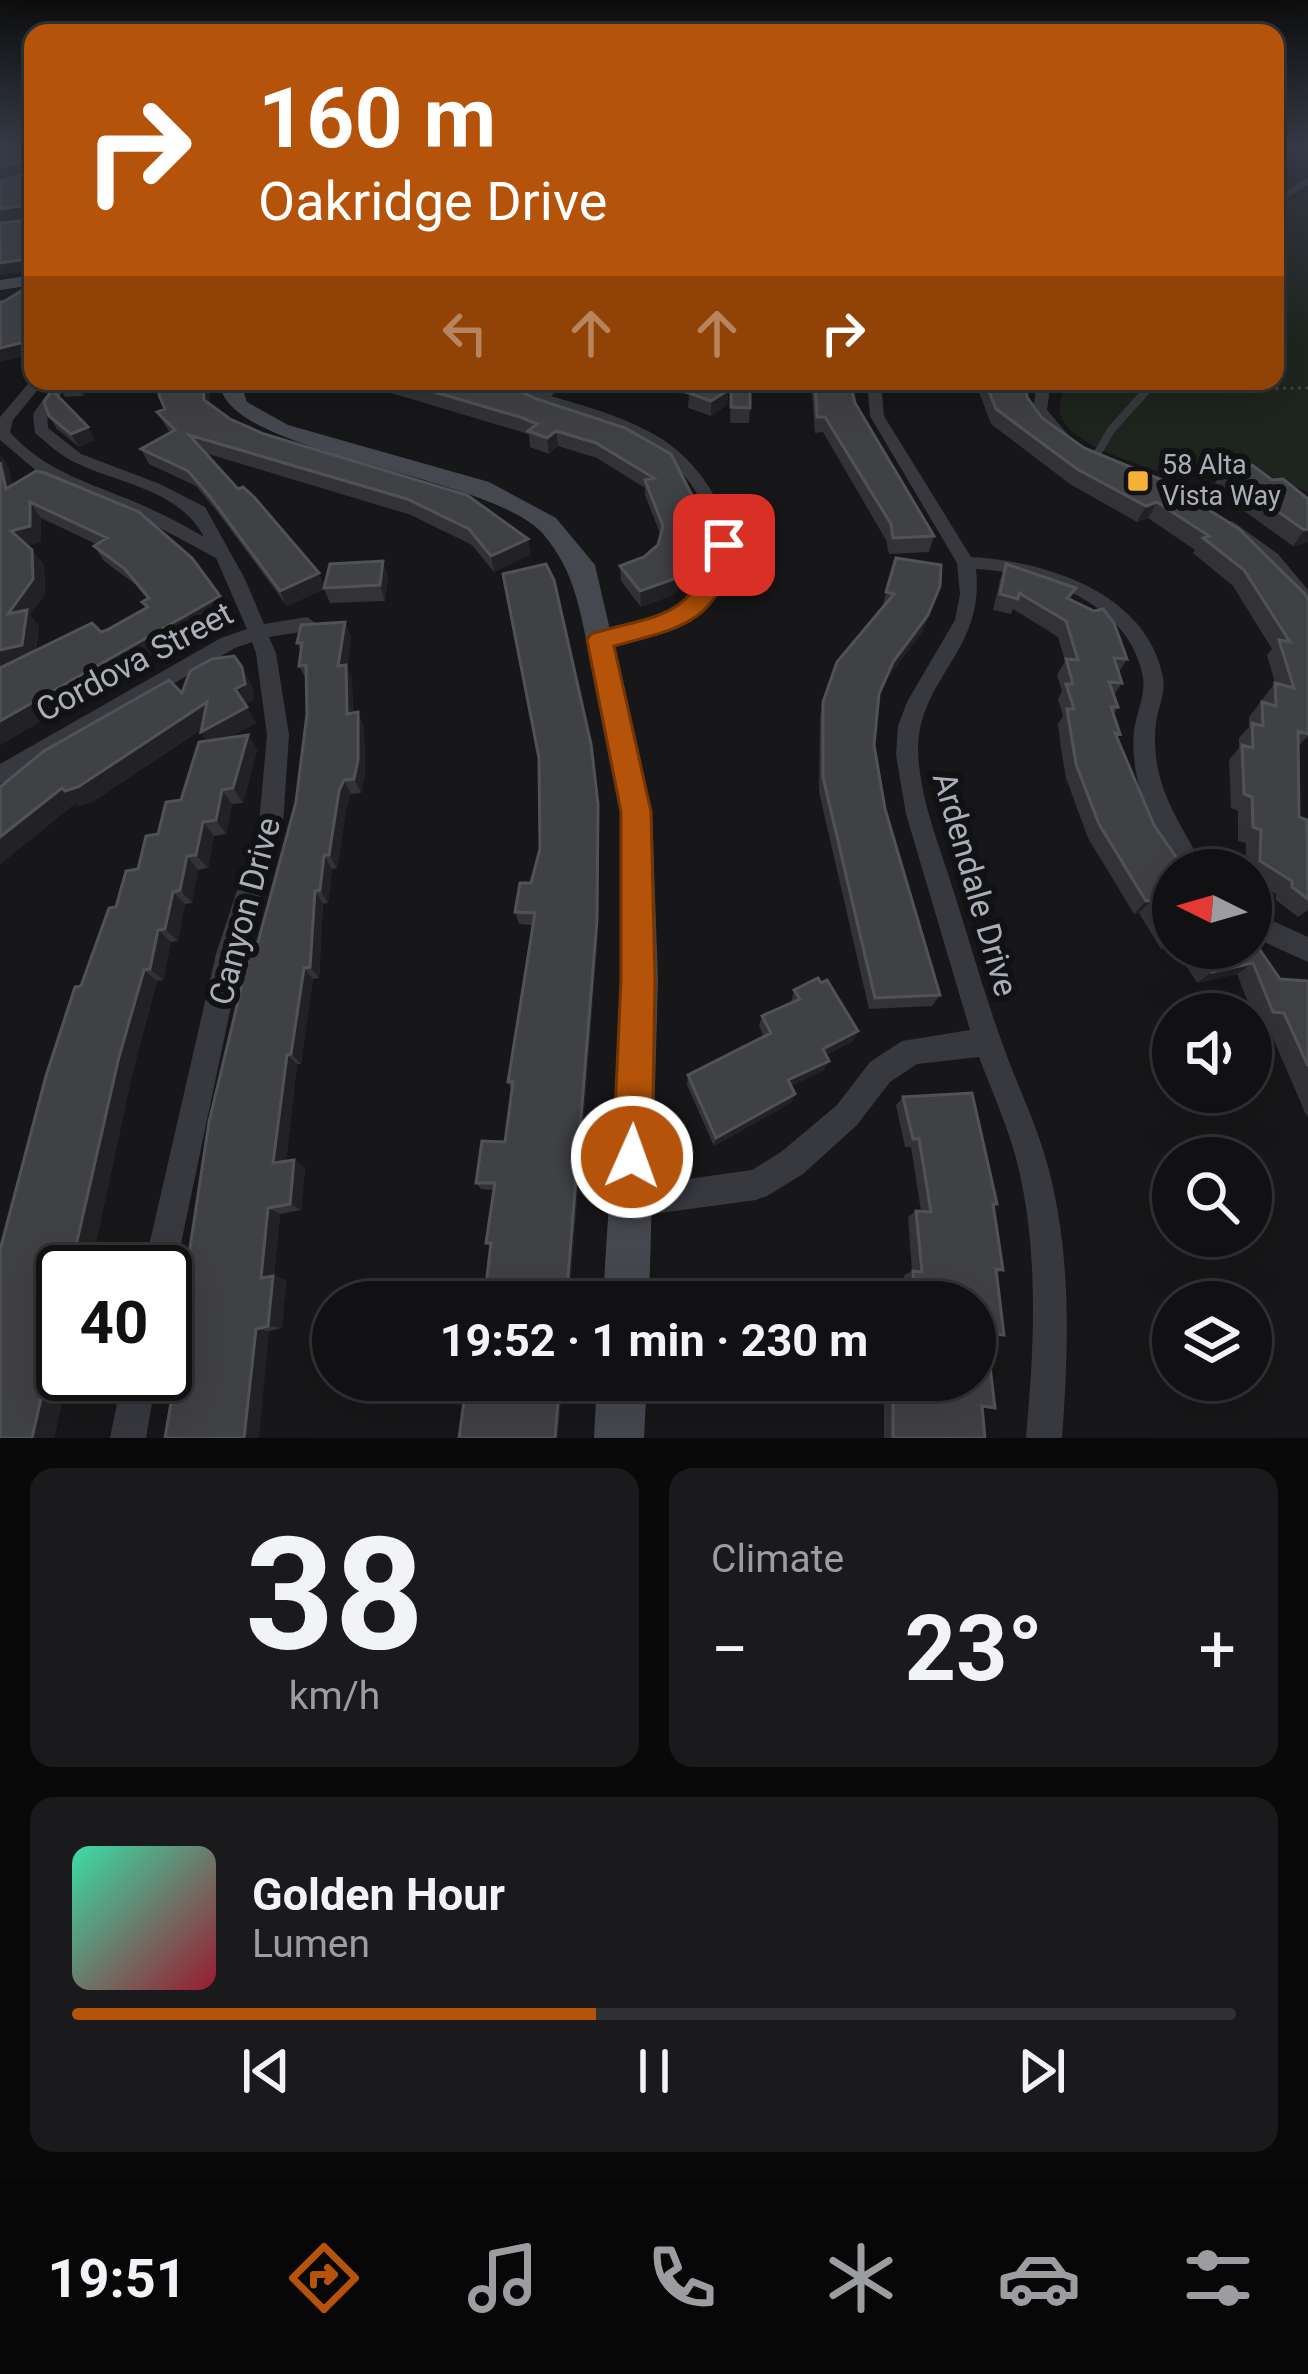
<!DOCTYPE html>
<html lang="en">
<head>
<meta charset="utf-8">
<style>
	:root { --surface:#111113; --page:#1a1a1c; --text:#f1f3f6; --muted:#9c9da0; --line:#303133; --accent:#b45309 }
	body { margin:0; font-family:Roboto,sans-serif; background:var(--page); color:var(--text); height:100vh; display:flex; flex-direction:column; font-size:45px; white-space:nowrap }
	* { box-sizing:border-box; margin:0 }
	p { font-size:39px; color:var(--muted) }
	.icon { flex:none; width:66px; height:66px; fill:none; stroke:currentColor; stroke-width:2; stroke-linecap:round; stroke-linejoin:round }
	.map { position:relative; height:1438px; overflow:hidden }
	.sheet { display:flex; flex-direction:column; gap:30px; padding:30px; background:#09090a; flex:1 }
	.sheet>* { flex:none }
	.hud { position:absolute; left:24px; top:24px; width:1260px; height:366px; border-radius:24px; box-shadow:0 12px 48px #0002,0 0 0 3px var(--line); background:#b45309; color:#fff; overflow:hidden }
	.needle { width:78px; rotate:275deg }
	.buttons { position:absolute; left:1152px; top:849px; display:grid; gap:24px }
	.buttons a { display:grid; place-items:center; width:120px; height:120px; border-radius:50%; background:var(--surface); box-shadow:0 12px 48px #0002,0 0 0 3px var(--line); font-size:60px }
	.speed { position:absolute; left:36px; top:1245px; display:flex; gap:24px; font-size:60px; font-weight:700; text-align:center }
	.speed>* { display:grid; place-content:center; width:156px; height:156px; border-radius:50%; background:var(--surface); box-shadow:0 12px 48px #0002,0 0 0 3px var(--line); line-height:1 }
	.speed .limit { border:6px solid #111; border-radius:18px; background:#fff; color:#111 }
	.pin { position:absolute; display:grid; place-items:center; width:102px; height:102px; color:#fff; margin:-51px; border-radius:24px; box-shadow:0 6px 18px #0006 }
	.me { position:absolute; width:132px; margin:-66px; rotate:2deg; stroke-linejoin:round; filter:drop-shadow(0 0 9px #0008) }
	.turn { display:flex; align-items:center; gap:42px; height:252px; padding:0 36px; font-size:54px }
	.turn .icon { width:156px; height:156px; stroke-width:2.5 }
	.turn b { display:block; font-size:84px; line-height:102px }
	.lanes { display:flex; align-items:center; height:114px; padding:0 36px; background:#0003; justify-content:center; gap:60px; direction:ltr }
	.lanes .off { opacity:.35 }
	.big { font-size:90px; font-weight:700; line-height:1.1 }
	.sheet .widget { flex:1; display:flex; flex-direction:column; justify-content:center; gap:18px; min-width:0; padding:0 42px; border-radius:24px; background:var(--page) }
	.sheet .dial { align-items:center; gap:0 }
	.dial b { font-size:156px; line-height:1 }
	.song { display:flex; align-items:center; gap:36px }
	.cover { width:144px; height:144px; border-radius:18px; background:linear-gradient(135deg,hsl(160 70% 55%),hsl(350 70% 35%)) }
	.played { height:12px; border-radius:6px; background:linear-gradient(90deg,var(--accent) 45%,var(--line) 45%) }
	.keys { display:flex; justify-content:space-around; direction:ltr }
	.heat { display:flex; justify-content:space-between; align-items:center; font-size:66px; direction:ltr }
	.sheet .tiles { flex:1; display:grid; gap:30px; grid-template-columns:1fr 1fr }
	.widget:last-child { grid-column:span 2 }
	.trip { position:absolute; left:312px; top:1281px; width:684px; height:120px; border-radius:60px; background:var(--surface); box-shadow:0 12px 48px #0002,0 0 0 3px var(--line); font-weight:700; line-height:120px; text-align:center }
	.tab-bar { display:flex; height:192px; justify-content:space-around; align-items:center; background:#070708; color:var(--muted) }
	.tab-bar .icon { width:84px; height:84px }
	.tab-bar .current { color:var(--accent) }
	.tab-bar b { font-size:54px; color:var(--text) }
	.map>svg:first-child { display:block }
</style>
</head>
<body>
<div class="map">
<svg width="1308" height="1438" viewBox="0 0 1308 1438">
	<rect width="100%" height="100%" fill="#171719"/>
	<path fill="#1d251e" d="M1308 194V492C1272 476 1211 454 1174 479 1143 462 1081 452 1062 419 1056 406 1063 392 1068 381H1275V206Z"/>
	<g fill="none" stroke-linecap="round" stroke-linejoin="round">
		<path stroke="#3e4046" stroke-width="3" stroke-dasharray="3 4.5" stroke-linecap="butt" d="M1238 389 1308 388"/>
		<path stroke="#38393f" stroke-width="8" d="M1096 456 1111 430 1155 381"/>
		<path fill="#38393f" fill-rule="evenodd" d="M1308 178V185L1275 205V197Z
			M33 378V381H45L13 420 10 432C44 471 90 483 135 502 159 512 182 524 204 537 179 489 119 484 74 462 60 455 47 443 35 433L33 414 56 381H70L47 414 48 428 81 454 160 484 205 507 245 579 264 624 307 617 317 624 307 631 269 637 276 653 289 735 283 824 242 954 175 1272 170 1283 165 1286V1272H143L216 954 259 824 267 735 256 653 252 642 235 648 0 784V764L221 638 247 629 216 558 136 515 39 473 0 440V417Z
			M480 381H501L538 392 553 381H569L551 396C589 407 628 418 662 439 723 479 764 573 688 620 662 637 629 640 600 647L593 645 590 640 593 635C643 621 716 613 712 544 708 461 619 421 548 405 527 400 499 393 480 381Z
			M729 381H743L738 392H728Z
			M867 381H881L884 416 971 557C1046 561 1147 593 1163 677 1166 693 1158 707 1156 723 1154 738 1155 754 1158 769 1166 808 1188 835 1205 870H1179C1153 830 1129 780 1134 731 1136 713 1146 695 1143 677 1130 603 1041 572 976 569 986 657 909 681 919 765 923 805 938 842 950 880 968 935 983 991 1003 1045 1016 1083 1034 1118 1045 1156 1072 1247 1069 1345 1062 1438H1026C1034 1349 1039 1258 1019 1170 1010 1131 993 1094 979 1057L917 1064 890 1082 857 1125 803 1174 767 1196 756 1200 631 1217 620 1213 616 1202 620 1191 631 1187 752 1170 781 1152 837 1105 870 1062 902 1041 970 1030 906 814 896 755 898 726 907 702 955 620 960 594 957 563 870 416Z
			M1037 381H1051L1047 410 1070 437 1067 440H1057L1033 410Z
			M1232 521 1278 554 1308 590V609L1301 608 1266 562 1226 530V522Z
			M1251 911 1308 937V962L1251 936Z
			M123 1374H157L146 1438H110Z"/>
		<path fill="#46484f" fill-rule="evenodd" d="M33 275V285L0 290V280Z
			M220 381H240L247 402 288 425 489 482 556 518 595 565 652 812 658 980 649 1302H603C611 1142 632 971 620 812 616 761 602 710 591 660 579 611 577 575 544 535 492 473 219 454 220 381Z
			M597 1380H647L644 1438H594Z"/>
	</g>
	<path fill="#333337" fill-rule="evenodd" d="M59 381H96L83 396 65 397 57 384Z
		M209 381 210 404 230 419 531 554 494 572 472 545 411 515 205 453 324 585 388 576 385 601 330 603 324 589 287 606 219 514 196 486 149 464 141 449 170 433 157 412 165 409Z
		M388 381H497L537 399 625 428 706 541 699 569 673 595 641 607 621 581 620 566 644 557 658 545 661 536 645 495V488L597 458 558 446 549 454 530 447 529 435 522 432 391 393Z
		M664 381H703L728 390 727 405 711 416 688 408 689 394 664 392Z
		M811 381H852L850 386 855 403 934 536 929 552 889 554 886 540 823 432 815 433Z
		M982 381 1027 397 1042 418 1084 448 1308 599V736L1298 746 1299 817 1308 838V910L1298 917 1276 900V894L1251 878V870H1245L1246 843 1238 841V811L1231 808 1229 760 1239 748V738L1249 727V717L1275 683 1267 655 1272 649 1233 586 1193 553 1195 550 1148 518 1137 522 1070 484 991 424 979 392Z
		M731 389 750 408 749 423H730Z
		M49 416 95 440 79 447 57 429Z
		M8 466 12 485 220 596 228 611 0 745V668ZM41 518 96 544 94 546 104 561 135 584 147 599 142 602 146 608 101 632 36 651 39 626 30 615 45 594 44 565 27 545 41 542Z
		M1222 472 1272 480 1308 499V542L1293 546 1212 488Z
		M896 558 923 631 888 677 878 699 874 745 885 809 940 995 932 1006 869 1009 819 792 820 717 823 702 882 608Z
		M1006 564 1076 588 1070 600 1127 659 1119 672 1122 683 1114 695 1118 707 1114 714 1120 734 1117 737 1173 870V946L1161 949 1139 913 1134 914 1088 838 1066 778 1061 748 1058 724 1063 716 1058 699 1062 691 1057 675 1065 661 1058 637 1013 609 1011 614 993 610 1000 580Z
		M345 622 351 637 347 668 352 680 353 713 364 727 365 774 361 793 351 794 347 805 337 868 332 869 328 903 323 904 319 978 313 979 301 1064H297L286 1161 294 1160 305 1167 301 1210 280 1214 274 1276 286 1280 282 1328 269 1331 165 1438 258 942 296 802 307 714V681L299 666 301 651 297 643Z
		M251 683 254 700 245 704 256 723 228 738 248 735 257 750 243 803 232 804 226 834 214 836 208 868 198 870 192 903 185 904 178 941 171 942 163 980 157 981 134 1067 63 1374H68L54 1438H0L81 986 116 907 158 834 181 800 207 741 201 732 202 729 92 802 79 806 76 803 182 693Z
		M599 818 598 933 569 1302H484L491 1247 486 1243 494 1190 481 1189 476 1183 505 1142 512 1091 508 1082 533 925 519 924 515 912 531 883Z
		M1175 948H1251L1280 979 1308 981V1115H1306L1267 1024 1256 1023 1237 974 1197 983Z
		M794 990 858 1031 853 1041 826 1055 829 1061 824 1070 791 1086 795 1094 791 1103 714 1146 687 1085 688 1075 764 1037 759 1026 762 1016 791 1003Z
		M903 1097 997 1204 994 1206 1003 1270 996 1273 1004 1335 986 1336 995 1408 982 1407 985 1438H884V1400H895L894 1380H975V1302H906L904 1275 912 1271 908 1217 916 1211H921L911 1147H905L896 1105Z"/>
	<path fill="#222225" d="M30 160 33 171 0 179V167Z
		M26 205 32 217 0 221V209Z
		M33 258V271L0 275V263Z
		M33 340V354L0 362V348Z
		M78 381H96L83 396 76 383Z
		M203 381H209L211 415 204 400Z
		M690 381H703L690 394Z
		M728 390 727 405 711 416V401Z
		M88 427 95 440 79 447 71 434Z
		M556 431 558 446 549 454 547 438Z
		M0 454 8 466 17 504 6 489Z
		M30 502 41 518V542L23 546 11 531Z
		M1157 502 1148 518 1137 522 1146 506Z
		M707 525 706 541 699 569 673 595 641 607 640 591Z
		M1308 529V542L1293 546 1304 530Z
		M528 539 531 554 494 572 491 556Z
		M32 550 44 565 45 594 30 615 39 626 35 660 0 668V650L8 614Z
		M383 561 388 576 385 601 380 585Z
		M319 573 326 589 287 606 280 591Z
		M940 586 923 631 888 677 874 709 893 662Z
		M220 596 228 611 0 745V721Z
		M345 622 351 637 347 668 352 680 353 728 347 714 338 666Z
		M242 667 251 683 254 700 244 705 235 689Z
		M207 702 218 718 92 802 79 806 76 803 0 865V837L62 788Z
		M247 707 256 723 211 747 201 732Z
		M358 712 364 727 365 774 361 793 354 779Z
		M248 735 257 750 243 803 233 788Z
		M344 780 351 794 347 805 337 868 329 855 339 791Z
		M222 790 232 804 226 834 216 820Z
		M598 804V933L569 1302H566Z
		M203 822 214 836 208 868 196 855Z
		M324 855 332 869 328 903 320 890Z
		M187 856 198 870 192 903 180 890Z
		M315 891 323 904 319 978 310 967Z
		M173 892 185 904 178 941 165 929Z
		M1152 900 1139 913 1134 914 1146 901Z
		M158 930 171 942 163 980 150 969Z
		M1173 938V946L1161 949Z
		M1253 963 1237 974 1197 983 1212 972Z
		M304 968 313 979 301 1064 291 1054Z
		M144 970 157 981 134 1067 90 1272H70L119 1057Z
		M858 1031 853 1041 818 1059 823 1049Z
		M287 1055 297 1064 285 1171 273 1163Z
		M829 1061 824 1070 784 1089 788 1080Z
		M795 1094 791 1103 714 1146 716 1138Z
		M294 1160 305 1167 301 1210 290 1204Z
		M268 1208 280 1214 274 1276 286 1280 282 1328 268 1326 261 1278Z
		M63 1301V1374H68L54 1438H32Z
		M256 1329 269 1331 259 1438H244Z
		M560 1380H563L558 1438H555Z"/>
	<path fill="#404145" stroke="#505257" stroke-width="3" d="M0 147H33V258L0 263V223L28 220 32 210 26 205 0 209V181L29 173 30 160 0 167Z
		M33 284V340L0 348V302H3Z
		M59 381H78L76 383 57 384Z
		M161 381H203L204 400 230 419 264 434 467 495 528 539 491 556 469 529 407 499 189 435 238 489 243 487 254 497 319 573 280 591 211 498 188 471 141 449 175 430 157 412 165 409 159 395Z
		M397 381H497L537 399 625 428 671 454 707 525 700 554 674 579 640 591 620 566 644 557 658 545 663 526 645 480 654 478 596 443 556 431 547 438 528 431 537 424 520 417Z
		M705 381 728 390 711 401 689 393Z
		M815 381H850L855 403 934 536 893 538 891 524 825 417H817Z
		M985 381H1025L1027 397 1042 418 1084 448 1160 479 1239 529 1305 594 1308 599V734L1298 731 1299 817 1307 820 1308 899 1292 887V881L1260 861 1261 830 1253 827 1252 797 1244 794 1242 745 1253 748 1252 723 1263 726 1262 702 1276 706 1275 683 1294 688 1279 640 1290 642 1244 570 1203 538 1209 536 1157 502 1146 506 1077 469 996 409Z
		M731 389 750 390V408L731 407Z
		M52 390 88 427 71 434 49 416 44 402Z
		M0 462 6 489 36 471 45 473 139 512 192 558 220 596 0 721V668L92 623 101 632 107 630 148 607 142 602 149 598 125 569 94 546 107 538 30 502V526L11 531 32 550 33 579 8 614 27 610 22 645 0 650Z
		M1252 465 1272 480 1283 479 1308 499V529L1304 530 1222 472Z
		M896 558 941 565 940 586 928 615 893 662 879 694 874 745 885 809 940 995 875 998 823 777V702L837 662 894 594 886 592Z
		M383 561 380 585 324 588 330 564Z
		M546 564 554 580 591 744 598 804 597 920 566 1302H484L491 1243H486L495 1183H476L482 1141 505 1142 513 1082H508L535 913 515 912 520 883H531L540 849 539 758 503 574Z
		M1006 564 1076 588 1067 598 1094 611 1103 609 1114 623 1127 659 1114 658 1122 683 1109 682 1118 707H1111L1120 734 1115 733 1154 825 1185 870H1173V933L1152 900 1146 901 1099 824 1076 764 1067 709H1074L1066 684H1073L1066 659 1078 660 1066 621 1019 593 1018 599 1000 594Z
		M345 622 338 666 346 665 347 714 358 712V760L354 779 344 780 339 791 329 855H324L320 890 315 891 310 967 304 968 291 1054 287 1055 273 1163 294 1160 290 1204 268 1208 261 1278 273 1276 268 1326 256 1329 244 1438H165L174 1385 169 1387 209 1122 252 943 258 942 296 802 307 714 306 665 299 666 302 643H297L301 625Z
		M234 656 242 667 245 684 235 689 247 707 201 732 207 702 78 787 65 791 62 788 0 837V787L44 751 169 680 182 693 190 671 212 659Z
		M248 735 233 788 222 790 216 820 203 822 196 855 187 856 180 890 173 892 165 929 158 930 150 969 144 970 119 1057 70 1272H63V1301L32 1438H0V1250L46 1076 75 987 81 986 109 908 116 907 126 871 138 869 146 836 158 834 166 802 181 800 199 742Z
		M1251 937 1280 979 1308 981V1066L1284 1013 1273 1012 1253 963 1212 972 1197 948H1251Z
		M818 978 821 983 827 980 858 1031 823 1049 829 1061 788 1080 795 1094 716 1138 688 1075 771 1033 762 1016 800 999 794 990Z
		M972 1093 997 1204H993L1003 1270 996 1269 1004 1335 986 1333 995 1408 982 1406 985 1438H893V1400L904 1402 902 1380H975V1302H915L913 1271 922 1272 916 1211 931 1212 919 1139H913L903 1097Z
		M474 1380H560L555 1438H459L466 1387 473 1388Z"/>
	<linearGradient id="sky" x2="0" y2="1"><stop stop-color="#0d0d0e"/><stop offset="0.42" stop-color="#363c49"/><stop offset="1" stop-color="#363c49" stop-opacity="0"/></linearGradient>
	<rect width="1308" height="348" fill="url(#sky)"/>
	<path fill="#b45309" stroke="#753606" stroke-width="3" d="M724 538 736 545C717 623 685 627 614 646L651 812 655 980 652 1157 646 1171 632 1177 619 1171 613 1157 621 980V812L587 640 591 634C657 614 693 621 713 545Z"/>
	<rect fill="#f4b135" stroke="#121214" stroke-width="4.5" x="1126" y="469" width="24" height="24" rx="6"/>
	<g text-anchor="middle" stroke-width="12" stroke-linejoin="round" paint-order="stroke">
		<g font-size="27" fill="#a9afb9" stroke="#121214" text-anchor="start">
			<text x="1162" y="474">58 Alta<tspan x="1162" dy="31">Vista Way</tspan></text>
		</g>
		<g font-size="33" fill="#a9afb9" stroke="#121214">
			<text transform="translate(134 661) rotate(-28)" y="12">Cordova Street</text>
			<text transform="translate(976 884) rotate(74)" y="12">Ardendale Drive</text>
			<text transform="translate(244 911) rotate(-75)" y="12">Canyon Drive</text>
		</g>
	</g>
</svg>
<div class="buttons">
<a><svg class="needle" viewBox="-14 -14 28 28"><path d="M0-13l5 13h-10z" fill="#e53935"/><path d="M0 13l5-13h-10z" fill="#9c9da0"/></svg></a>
<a><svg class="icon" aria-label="sound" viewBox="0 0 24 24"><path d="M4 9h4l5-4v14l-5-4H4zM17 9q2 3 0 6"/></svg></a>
<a><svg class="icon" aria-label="search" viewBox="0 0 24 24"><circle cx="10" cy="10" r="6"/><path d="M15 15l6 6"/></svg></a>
<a><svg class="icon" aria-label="layers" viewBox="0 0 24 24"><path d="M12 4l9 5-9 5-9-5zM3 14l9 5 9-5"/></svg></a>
</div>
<div class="speed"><div class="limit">40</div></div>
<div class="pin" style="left:724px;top:545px;background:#d93025"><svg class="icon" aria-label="arrive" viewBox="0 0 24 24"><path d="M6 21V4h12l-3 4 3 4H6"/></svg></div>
<svg class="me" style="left:632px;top:1157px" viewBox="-20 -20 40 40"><circle r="17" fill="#b45309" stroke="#fff" stroke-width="3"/><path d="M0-11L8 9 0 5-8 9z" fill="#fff"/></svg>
<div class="trip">19:52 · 1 min · 230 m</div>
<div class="hud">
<div class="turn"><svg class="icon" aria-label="right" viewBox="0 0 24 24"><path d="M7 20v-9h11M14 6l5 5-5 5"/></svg><div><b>160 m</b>Oakridge Drive</div></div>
<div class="lanes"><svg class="icon off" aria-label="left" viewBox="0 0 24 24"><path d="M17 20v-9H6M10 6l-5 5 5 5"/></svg><svg class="icon off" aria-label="ahead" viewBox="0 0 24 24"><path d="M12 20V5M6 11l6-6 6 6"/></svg><svg class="icon off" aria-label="ahead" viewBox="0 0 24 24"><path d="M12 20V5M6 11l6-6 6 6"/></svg><svg class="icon" aria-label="right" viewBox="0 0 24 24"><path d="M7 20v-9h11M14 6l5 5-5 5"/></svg></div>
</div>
</div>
<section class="sheet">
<div class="tiles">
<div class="widget dial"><b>38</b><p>km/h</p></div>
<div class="widget"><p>Climate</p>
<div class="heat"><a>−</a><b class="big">23°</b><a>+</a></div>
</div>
<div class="widget">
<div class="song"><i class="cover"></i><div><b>Golden Hour</b><p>Lumen</p></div></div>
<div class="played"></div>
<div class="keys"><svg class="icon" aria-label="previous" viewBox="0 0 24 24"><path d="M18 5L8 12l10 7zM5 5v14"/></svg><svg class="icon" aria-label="pause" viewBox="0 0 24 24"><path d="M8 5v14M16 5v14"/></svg><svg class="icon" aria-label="next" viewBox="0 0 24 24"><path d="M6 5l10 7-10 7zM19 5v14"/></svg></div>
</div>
</div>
</section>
<nav class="tab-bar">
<b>19:51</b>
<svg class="icon current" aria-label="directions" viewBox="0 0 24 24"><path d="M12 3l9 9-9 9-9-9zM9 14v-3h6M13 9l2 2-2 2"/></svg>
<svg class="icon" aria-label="music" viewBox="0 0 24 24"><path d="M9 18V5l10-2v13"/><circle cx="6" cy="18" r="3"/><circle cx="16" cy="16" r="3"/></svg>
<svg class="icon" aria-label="phone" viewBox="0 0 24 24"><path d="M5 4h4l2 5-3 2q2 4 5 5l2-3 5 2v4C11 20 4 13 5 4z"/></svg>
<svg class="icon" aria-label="climate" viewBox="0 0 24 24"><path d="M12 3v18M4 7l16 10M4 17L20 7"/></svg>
<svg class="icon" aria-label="car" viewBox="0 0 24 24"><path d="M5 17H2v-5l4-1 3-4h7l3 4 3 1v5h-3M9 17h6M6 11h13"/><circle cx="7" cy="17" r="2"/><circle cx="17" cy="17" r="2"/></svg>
<svg class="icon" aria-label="filters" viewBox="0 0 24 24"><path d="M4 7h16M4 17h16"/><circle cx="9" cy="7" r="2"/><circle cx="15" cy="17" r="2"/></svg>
</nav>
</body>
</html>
